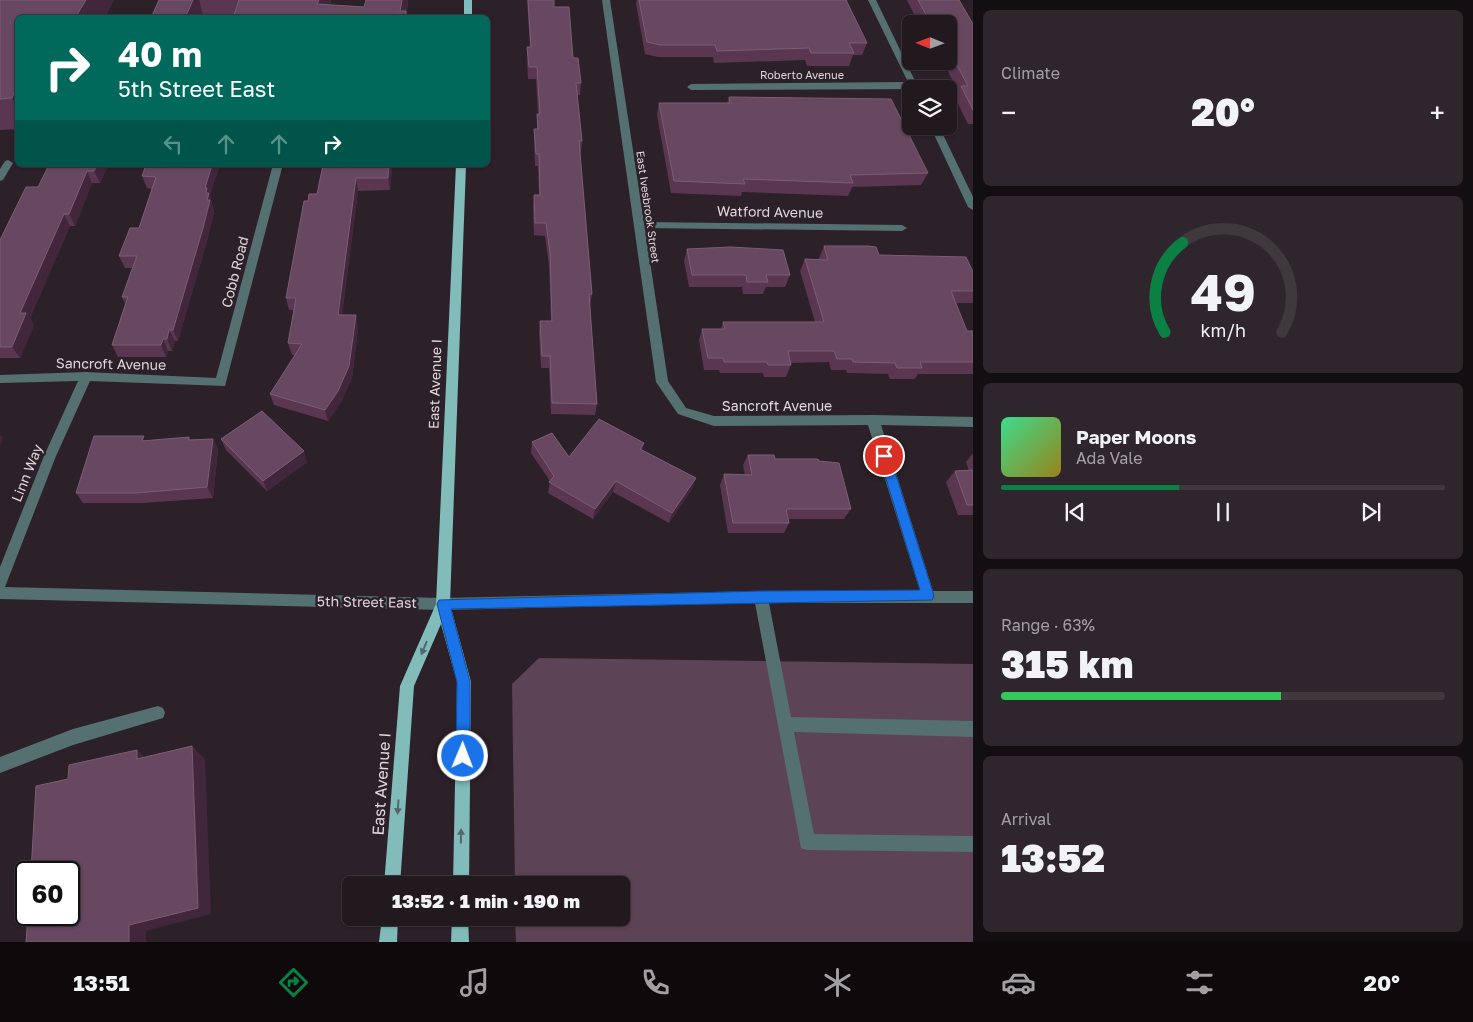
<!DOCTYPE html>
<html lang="en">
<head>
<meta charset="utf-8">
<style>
	:root { --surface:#22191f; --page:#2e262c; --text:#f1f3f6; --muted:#a2a0a4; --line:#3f383d; --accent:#0b8043 }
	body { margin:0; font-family:"Golos Text",sans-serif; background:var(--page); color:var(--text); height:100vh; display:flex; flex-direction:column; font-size:19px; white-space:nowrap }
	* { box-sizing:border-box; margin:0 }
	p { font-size:16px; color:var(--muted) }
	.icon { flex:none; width:28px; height:28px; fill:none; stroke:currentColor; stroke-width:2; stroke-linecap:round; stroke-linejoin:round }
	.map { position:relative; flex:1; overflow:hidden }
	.drawer { display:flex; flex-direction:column; gap:10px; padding:10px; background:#130e11; width:500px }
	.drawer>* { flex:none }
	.hud { position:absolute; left:15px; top:15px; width:475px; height:152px; border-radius:8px; box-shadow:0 1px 4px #0004,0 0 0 1px var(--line); background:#00695c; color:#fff; overflow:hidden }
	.needle { width:32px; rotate:271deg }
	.buttons { position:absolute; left:902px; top:15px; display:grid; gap:10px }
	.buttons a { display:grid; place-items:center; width:55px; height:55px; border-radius:8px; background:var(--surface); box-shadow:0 1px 4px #0004,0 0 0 1px var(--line); font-size:25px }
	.speed { position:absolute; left:15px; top:861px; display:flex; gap:10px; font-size:25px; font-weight:700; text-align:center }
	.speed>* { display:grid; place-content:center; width:65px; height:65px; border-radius:50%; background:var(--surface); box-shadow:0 1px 4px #0004,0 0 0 1px var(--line); line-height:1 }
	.speed .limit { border:2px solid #111; border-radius:8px; background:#fff; color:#111 }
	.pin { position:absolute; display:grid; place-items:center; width:42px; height:42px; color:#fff; margin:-21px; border:2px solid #fff; border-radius:50%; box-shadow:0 1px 5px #0007 }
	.me { position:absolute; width:55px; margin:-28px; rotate:1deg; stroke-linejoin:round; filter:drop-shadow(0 0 4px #0008) }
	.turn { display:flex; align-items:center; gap:18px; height:105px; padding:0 20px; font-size:22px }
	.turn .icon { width:65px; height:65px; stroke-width:2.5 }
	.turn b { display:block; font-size:35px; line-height:42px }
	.lanes { display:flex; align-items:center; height:48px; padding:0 20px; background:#0003; justify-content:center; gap:25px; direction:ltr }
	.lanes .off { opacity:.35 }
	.big { font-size:38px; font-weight:800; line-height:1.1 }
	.drawer .card { flex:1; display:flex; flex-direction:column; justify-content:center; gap:8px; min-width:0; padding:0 18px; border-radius:8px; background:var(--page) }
	.drawer .dial { align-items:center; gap:0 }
	.dial svg { height:130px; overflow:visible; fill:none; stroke:var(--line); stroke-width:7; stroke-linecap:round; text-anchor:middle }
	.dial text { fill:var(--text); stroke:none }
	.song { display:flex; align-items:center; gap:15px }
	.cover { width:60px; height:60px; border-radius:8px; background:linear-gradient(135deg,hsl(150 70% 55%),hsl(50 70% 35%)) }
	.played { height:5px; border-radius:2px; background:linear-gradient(90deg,var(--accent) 40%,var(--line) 40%) }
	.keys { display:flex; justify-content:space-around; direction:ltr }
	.heat { display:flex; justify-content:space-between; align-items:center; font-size:28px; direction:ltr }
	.charge { height:8px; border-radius:4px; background:linear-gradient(90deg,#34c759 63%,var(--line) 0) }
	.trip { position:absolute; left:342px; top:876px; width:288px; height:50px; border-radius:8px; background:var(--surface); box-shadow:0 1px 4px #0004,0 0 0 1px var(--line); font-weight:800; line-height:50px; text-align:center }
	.tab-bar { display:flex; height:80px; justify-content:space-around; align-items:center; background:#0e0a0c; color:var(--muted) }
	.tab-bar .icon { width:35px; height:35px }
	.tab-bar .active { color:var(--accent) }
	.tab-bar b { font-size:22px; color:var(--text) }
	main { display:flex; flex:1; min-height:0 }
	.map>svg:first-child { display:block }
</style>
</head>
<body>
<main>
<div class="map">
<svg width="973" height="942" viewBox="0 0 973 942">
	<rect width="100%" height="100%" fill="#2d2129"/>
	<path fill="#5c4355" d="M539 658 973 664V942H516L515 918H621V885H515L512 684Z"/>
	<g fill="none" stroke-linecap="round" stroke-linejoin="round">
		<path fill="#547070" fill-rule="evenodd" d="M602 0H610L644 222 902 225 907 228 902 231 645 228 668 381 686 408 714 416 873 415 973 417V427L881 425 933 591H973V603H769L791 717 973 721V737L794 732 814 834 973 836V852L807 850 801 848 755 603 443 610 0 599V567L44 456 78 381 0 383V375L86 372 216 378 272 168 277 165 282 168 225 386 90 381 56 456 5 587 443 598 761 591H920L868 425 714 426 678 414 656 382Z
			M868 0H876L919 89 691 90 687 87 691 84 908 82Z
			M930 126H939L973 197V210L968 207Z
			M8 160 13 163 3 180 0 181V169L5 161Z
			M158 706 163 708 165 713 163 718 73 745 0 773V757L73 729Z"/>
		<path fill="#81bcbb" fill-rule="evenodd" d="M464 0H472V18H464Z
			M456 165H466L450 604 471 682 469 885H453L457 682 441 624 414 686 400 885H384L400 686 436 604Z
			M382 918H398L397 942H379Z
			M452 918H468L469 942H451Z"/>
	</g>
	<path fill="#5a3651" d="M0 0H114L104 18H18V129L0 130Z
		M159 0H331L330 5 364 7 408 0 407 12V18H151Z
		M527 0H554V7L581 83 580 95H577L582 141 581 153H580L592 294 590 306 597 404 595 415 551 414 549 368H541L539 333 540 321H551L549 265 545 236 534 235 533 207 534 195H539L538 166H535L534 142V129H537V114H538L536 79H528L527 59V47H530Z
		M637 0H846L867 43 862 55H853L849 66H807L805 60 714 63 713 57H658L645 54 636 4Z
		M907 0H959L973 24V124H968L955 98 958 92 943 61H949V24H919Z
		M729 97 928 173 921 185 852 187 848 196 742 192 741 196 671 193 657 115 659 103H727Z
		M49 165H108L100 183H92L75 226H70L30 318 34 325 20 358H0V240L38 187Z
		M146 165 210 196 214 212 207 241 178 341H175L172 351H168L166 357H118L112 345 125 304 122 297 132 268H125L119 256 139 228 152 189 147 188 142 176Z
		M323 165H391L392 167 390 190 358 191 342 315 358 327 352 378 341 402 328 421 274 405 270 394 295 355H292L288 343 294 310H289L286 298 308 201 317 194Z
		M824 246 879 255 973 272V303H956L967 331H973V374H918L915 379H890L888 374 847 373 846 370H831L829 362 791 363V365L786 377H764L763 373H720L719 370H704L699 340 702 329H721L723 322H815L800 271 805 259 819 260V258Z
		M687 249 790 275 785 287H766L763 294H743L742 287H689L684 261Z
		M213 439 218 449 213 498 142 503H83L76 493 146 441 190 440Z
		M221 439 307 462 267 491 226 450Z
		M532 442 569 457 644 443 642 450 692 489 669 523 613 492 593 519 548 493 550 481 531 453Z
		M973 453V515H958L946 482 955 471H969L966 462Z
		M748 455 775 459 819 461 851 509 844 519H789V523L784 533H728L720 485 724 474 745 475 743 465Z"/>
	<path fill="#42263b" d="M86 0H114L104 18H75Z
		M193 0H199L204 18H185Z
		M319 0H331L326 18 317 4Z
		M402 0H408L407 12V18H401L400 11Z
		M18 83V109L12 98Z
		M97 165H108L100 183 94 171Z
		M212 165H220L210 196 214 212 207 241 178 341 173 330 206 193 205 188Z
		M389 165H391L392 167 390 190 388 178Z
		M87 171 92 183 75 226 69 214Z
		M356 178 358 191 340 327 338 315Z
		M64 214 70 226 30 318 34 325 20 358 12 347 20 313Z
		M356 315 358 327 352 378 341 402 328 421 325 410Z
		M169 330 175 341 172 351 167 339Z
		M163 339 168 351 166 357 161 345Z
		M0 435 3 438 0 445Z
		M213 439 218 449 213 498 207 487Z
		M304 451 307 462 267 491 263 481Z
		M696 478 692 489 669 523 672 513Z
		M616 481 613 492 593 519 595 509Z
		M192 746 205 759 211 914 146 931V942H129V925Z
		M137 750 151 763 137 759Z"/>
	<path fill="#684760" stroke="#7b5e74" d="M0 0H86L75 18H18V83L12 98 0 99Z
		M159 0H193L185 18H151Z
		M239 0H319L317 4 364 7 366 0H402L400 11H406V18H233Z
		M528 0H554V7H569L573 58H578L581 83H576L582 141H579L592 294H589L597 404 552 403 550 356H542L540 321H552L550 253 546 223H535L534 195H540L539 154H536L534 129H538L537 114H540L537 67H529L527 47H531Z
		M639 0H846L867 43H849L854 53H811L809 48 717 51 715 45H660L647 42Z
		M918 0H959L973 24V110L961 86H968L949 50V24H931Z
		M729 97 891 99 928 173 850 175 853 183 743 179 745 184 674 181 659 103H730Z
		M49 165H97L94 171H87L69 214H64L20 313H26L12 347H0V240L26 187H38Z
		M146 165H212L205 188H207L206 193H209L207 200H210L203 228 173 330H169L167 339H163L161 345H112L128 297H122L137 256H119L130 228H139L156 177 142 176Z
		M323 165H389L388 178H356L338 315H356L349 366 338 391 325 410 270 394 302 344 288 343 296 298H286L304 201H308L309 194H317Z
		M824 246H868L876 247 879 255 966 257 973 272V291H951L967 331H973V362H920L922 368H897L895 363 853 362 852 359H837L834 351H788L791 365H768L767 362H724L723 358H708L702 329H725L723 322H824L805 259 828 260Z
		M731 247 783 250 790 275H766L768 282H747L746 275H692L687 249Z
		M262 411 304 451 263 481 221 439Z
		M599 419 644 443 640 449 696 478 672 513 616 481 595 509 549 482 554 476 532 442 552 433 569 457Z
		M94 436H144L142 441 189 437V440L213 439 207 487 136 493H76Z
		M748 455H774L775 459H818L819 461 839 463 851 509H786L789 523H733L724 474 752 475Z
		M973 470V505H967L955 471Z
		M192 746 198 908 129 925V942H26L28 915H69V872H31L36 786 68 779 69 765 137 750V759Z"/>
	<defs><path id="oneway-solid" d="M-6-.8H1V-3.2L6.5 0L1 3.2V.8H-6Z" transform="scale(1.25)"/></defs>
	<g fill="#53676b">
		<use href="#oneway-solid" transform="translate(424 648) rotate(113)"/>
		<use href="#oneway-solid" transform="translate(398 807) rotate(94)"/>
		<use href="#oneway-solid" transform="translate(461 836) rotate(-89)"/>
	</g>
	<path fill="#1a73e8" stroke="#114b97" d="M884 451 890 456 934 596 932 600 451 609 470 682V756L468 761 463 763 458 761 456 756 457 682 437 604 439 600 761 591 920 590 879 456Z"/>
	<g text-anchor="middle" stroke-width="5" stroke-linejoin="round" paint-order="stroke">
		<g font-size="11" fill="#dfd7dc" stroke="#2d2129">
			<text x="802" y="79">Roberto Avenue</text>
			<text transform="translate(648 207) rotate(82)" y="4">East Ivesbrook Street</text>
		</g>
		<g font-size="14" fill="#dfd7dc" stroke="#2d2129">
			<text transform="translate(770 212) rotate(1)" y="5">Watford Avenue</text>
			<text transform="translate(235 272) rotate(-76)" y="5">Cobb Road</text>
			<text transform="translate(111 364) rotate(1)" y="5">Sancroft Avenue</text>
			<text transform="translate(435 384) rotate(-88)" y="5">East Avenue I</text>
			<text x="777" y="411">Sancroft Avenue</text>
			<text transform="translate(27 473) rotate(-68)" y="5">Linn Way</text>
			<text transform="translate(367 602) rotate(1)" y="5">5th Street East</text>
		</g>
		<g font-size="16" fill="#dfd7dc" stroke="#2d2129">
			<text transform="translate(381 784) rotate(-86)" y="6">East Avenue I</text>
		</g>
	</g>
</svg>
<div class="buttons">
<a><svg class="needle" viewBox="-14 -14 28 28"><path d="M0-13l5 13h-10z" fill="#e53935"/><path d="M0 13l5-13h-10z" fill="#a2a0a4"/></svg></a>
<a><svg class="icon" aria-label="layers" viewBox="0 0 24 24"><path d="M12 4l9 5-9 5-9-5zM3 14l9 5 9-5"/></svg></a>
</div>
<div class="speed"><div class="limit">60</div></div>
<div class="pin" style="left:884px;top:456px;background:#d93025"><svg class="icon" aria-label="arrive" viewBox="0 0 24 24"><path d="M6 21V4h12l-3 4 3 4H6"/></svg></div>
<svg class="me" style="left:463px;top:756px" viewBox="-20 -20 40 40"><circle r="17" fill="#1a73e8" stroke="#fff" stroke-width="3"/><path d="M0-11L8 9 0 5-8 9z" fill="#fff"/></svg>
<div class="trip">13:52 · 1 min · 190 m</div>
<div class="hud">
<div class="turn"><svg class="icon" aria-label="right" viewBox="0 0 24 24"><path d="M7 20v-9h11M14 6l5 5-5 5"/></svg><div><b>40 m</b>5th Street East</div></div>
<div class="lanes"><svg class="icon off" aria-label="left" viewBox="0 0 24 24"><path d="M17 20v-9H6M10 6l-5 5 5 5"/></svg><svg class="icon off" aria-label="ahead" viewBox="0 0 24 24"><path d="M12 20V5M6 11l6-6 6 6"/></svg><svg class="icon off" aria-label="ahead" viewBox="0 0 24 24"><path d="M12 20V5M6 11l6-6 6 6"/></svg><svg class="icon" aria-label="right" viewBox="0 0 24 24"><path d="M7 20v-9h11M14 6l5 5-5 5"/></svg></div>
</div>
</div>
<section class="drawer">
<div class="card"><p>Climate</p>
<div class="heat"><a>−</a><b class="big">20°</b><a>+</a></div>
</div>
<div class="card dial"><svg viewBox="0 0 100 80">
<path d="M14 69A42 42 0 1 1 86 69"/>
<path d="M14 69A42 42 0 0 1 25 14" stroke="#0b8043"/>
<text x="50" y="56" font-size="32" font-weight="700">49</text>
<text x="50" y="72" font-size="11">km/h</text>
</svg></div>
<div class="card">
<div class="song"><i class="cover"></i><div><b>Paper Moons</b><p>Ada Vale</p></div></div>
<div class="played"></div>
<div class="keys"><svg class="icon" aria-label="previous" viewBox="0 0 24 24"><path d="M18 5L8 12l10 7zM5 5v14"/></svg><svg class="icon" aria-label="pause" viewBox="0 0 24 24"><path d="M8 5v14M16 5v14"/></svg><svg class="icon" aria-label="next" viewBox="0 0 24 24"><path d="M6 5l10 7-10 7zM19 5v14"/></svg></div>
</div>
<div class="card"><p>Range · 63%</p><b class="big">315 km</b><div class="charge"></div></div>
<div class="card"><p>Arrival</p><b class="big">13:52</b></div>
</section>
</main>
<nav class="tab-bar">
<b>13:51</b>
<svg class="icon active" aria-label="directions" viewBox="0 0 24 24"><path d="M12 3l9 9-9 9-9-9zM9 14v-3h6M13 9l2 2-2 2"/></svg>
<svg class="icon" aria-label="music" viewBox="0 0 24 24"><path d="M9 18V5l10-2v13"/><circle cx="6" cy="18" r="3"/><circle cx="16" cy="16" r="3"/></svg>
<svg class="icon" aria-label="phone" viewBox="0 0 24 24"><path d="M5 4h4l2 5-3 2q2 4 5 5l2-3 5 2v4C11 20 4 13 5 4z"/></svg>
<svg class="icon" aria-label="climate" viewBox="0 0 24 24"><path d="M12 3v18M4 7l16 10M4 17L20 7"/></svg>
<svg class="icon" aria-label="car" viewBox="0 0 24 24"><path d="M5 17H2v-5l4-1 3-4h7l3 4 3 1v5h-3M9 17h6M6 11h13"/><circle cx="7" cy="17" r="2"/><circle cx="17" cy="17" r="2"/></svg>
<svg class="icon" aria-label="filters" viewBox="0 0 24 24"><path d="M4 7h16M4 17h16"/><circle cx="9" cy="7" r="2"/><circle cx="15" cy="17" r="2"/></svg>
<b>20°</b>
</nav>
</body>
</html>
